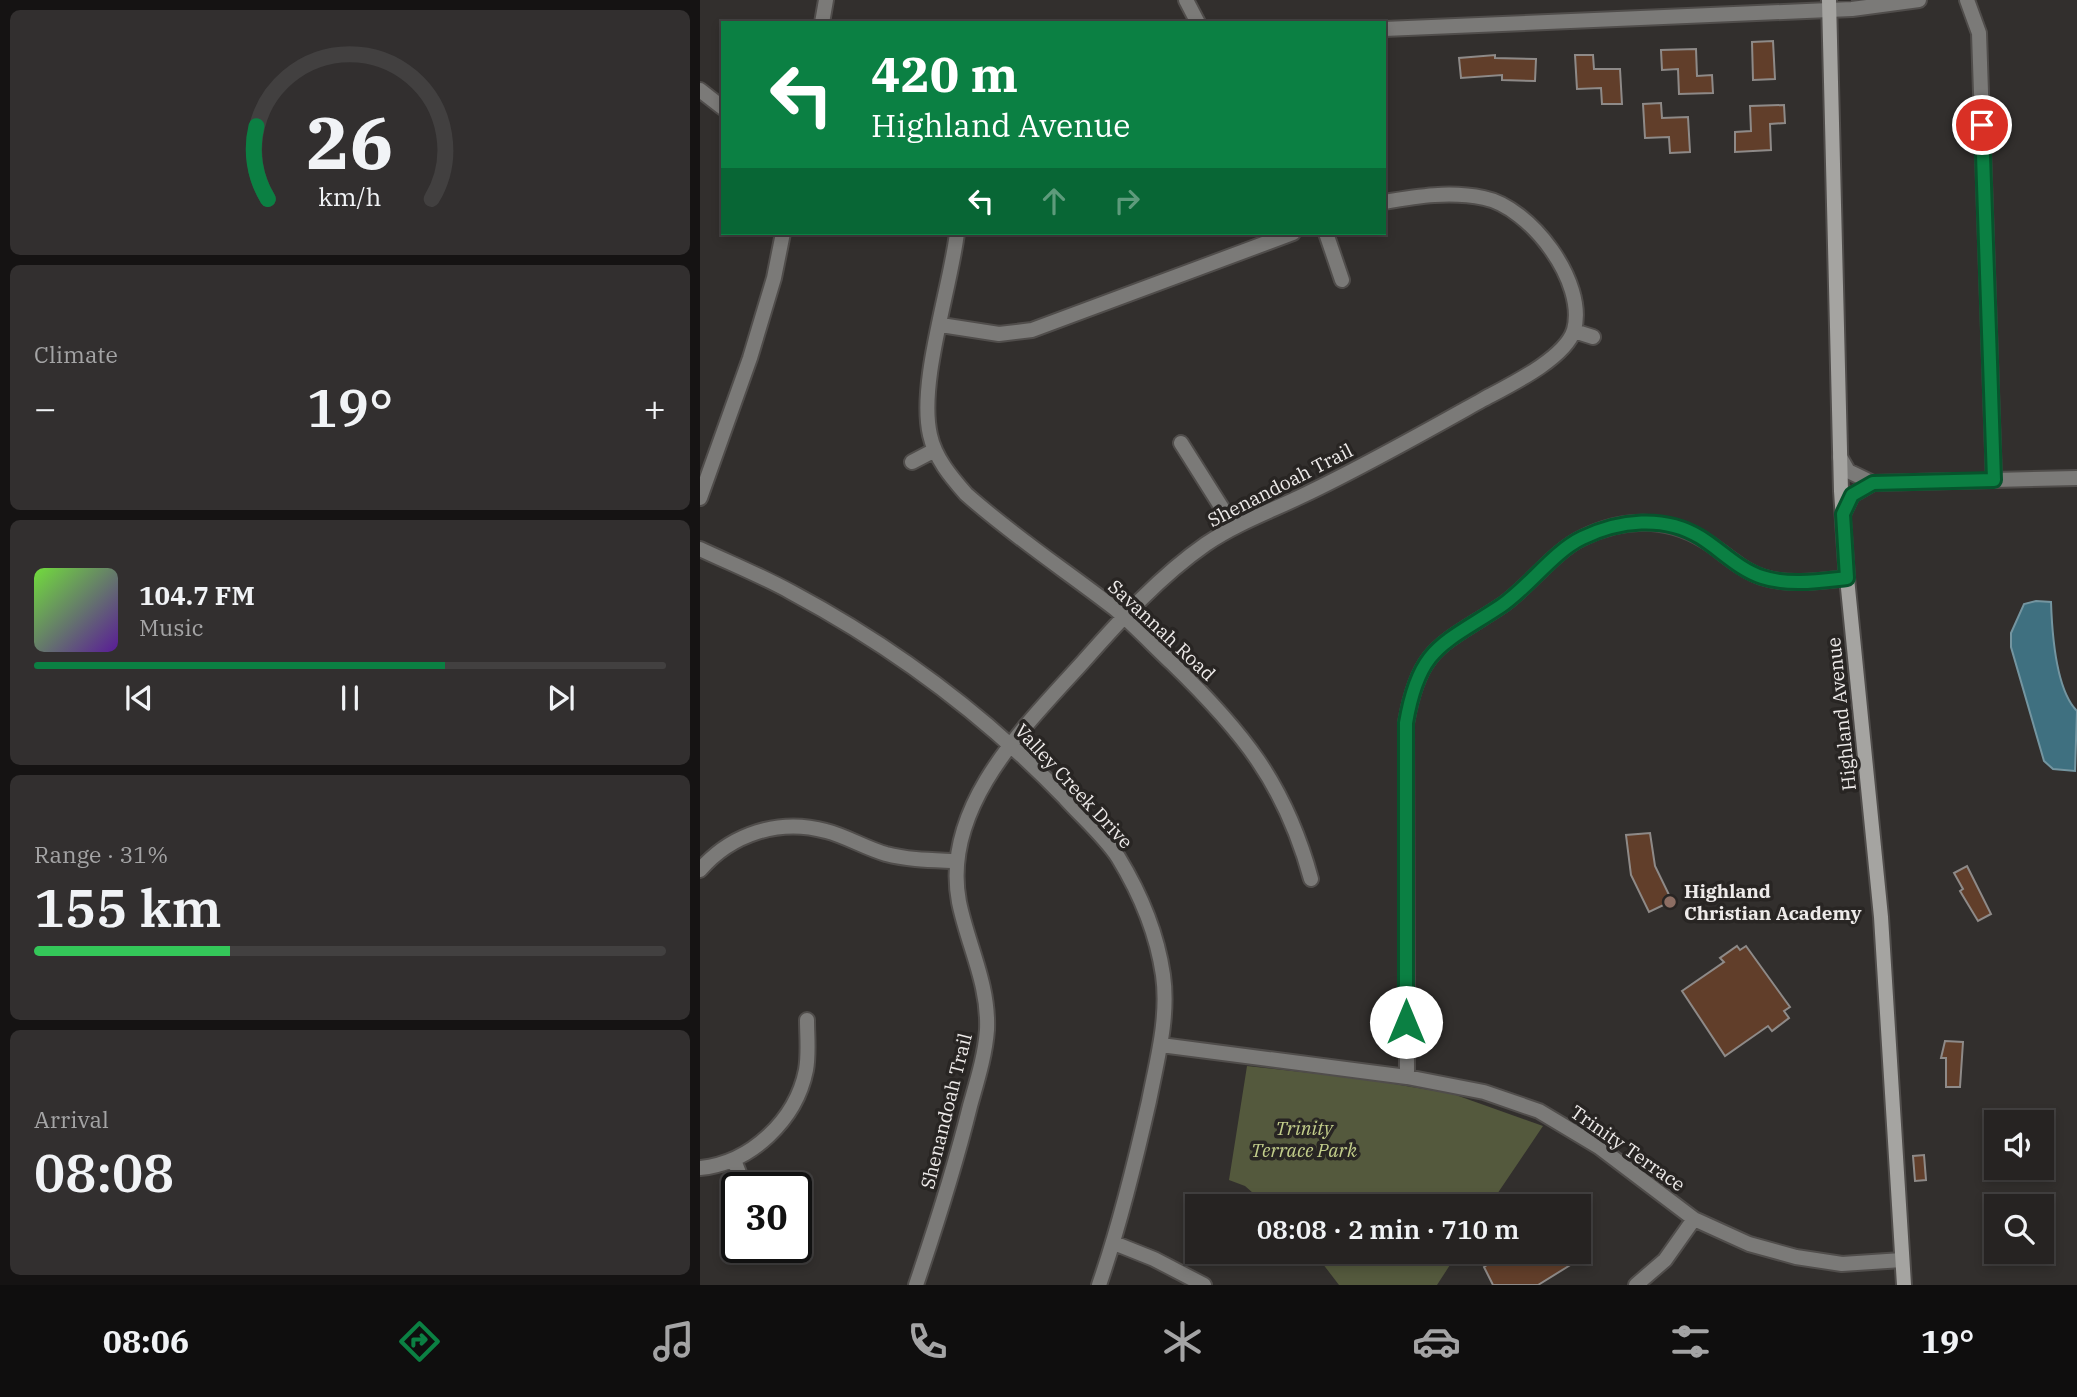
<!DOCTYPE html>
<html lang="en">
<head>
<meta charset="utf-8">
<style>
	:root { --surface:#262322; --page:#322f2f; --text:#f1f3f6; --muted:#a4a4a5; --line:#424040; --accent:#0b8043 }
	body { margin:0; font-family:"IBM Plex Serif",serif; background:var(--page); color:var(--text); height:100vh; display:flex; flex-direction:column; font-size:26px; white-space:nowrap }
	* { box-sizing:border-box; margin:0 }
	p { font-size:23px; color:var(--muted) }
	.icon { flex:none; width:38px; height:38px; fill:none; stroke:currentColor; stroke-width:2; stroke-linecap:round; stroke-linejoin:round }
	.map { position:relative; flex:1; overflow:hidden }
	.side { display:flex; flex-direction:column; gap:10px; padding:10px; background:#151313; width:700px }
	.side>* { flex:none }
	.top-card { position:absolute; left:21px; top:21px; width:665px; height:214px; border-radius:0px; box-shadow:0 4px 10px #0003,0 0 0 2px var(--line); background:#0b8043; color:#fff; overflow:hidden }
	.controls { position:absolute; left:1284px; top:1110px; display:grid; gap:14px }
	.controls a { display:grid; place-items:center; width:70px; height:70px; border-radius:0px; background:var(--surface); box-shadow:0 4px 10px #0003,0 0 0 2px var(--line); font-size:35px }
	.speed { position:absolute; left:21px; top:1172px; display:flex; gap:14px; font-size:35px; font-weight:700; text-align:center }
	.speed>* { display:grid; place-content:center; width:91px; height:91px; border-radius:50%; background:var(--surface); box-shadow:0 4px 10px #0003,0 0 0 2px var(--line); line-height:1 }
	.speed .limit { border:4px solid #111; border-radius:10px; background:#fff; color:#111 }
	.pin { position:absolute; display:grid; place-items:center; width:60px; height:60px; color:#fff; margin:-30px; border:4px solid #fff; border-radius:50%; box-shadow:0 2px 7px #0007 }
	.me { position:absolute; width:77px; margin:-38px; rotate:0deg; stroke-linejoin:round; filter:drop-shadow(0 0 5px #0008) }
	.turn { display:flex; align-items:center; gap:24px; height:147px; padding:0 35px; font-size:32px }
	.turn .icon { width:91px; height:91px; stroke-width:2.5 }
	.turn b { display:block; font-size:49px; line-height:60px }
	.lanes { display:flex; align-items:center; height:66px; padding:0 35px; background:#0003; justify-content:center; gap:35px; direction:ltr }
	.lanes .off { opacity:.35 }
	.big { font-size:52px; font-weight:600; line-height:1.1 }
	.side .card { flex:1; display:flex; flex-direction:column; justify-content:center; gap:10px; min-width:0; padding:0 24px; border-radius:10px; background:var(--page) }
	.side .dial { align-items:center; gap:0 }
	.dial svg { height:182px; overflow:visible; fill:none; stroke:var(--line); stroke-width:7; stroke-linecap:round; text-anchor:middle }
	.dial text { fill:var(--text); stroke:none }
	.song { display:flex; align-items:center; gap:21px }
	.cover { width:84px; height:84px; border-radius:10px; background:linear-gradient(135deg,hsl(100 70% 55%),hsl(270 70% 35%)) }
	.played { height:7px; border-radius:4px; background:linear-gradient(90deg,var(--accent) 65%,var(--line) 65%) }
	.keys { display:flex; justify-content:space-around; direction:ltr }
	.heat { display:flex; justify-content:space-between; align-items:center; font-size:38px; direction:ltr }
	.charge { height:10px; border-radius:5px; background:linear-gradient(90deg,#34c759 31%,var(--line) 0) }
	.trip { position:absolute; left:485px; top:1194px; width:406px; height:70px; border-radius:0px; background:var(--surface); box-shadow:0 4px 10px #0003,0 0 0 2px var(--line); font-weight:600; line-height:70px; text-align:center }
	.menu { display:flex; height:112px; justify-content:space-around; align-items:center; background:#0f0e0e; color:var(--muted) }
	.menu .icon { width:49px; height:49px }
	.menu .active { color:var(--accent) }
	.menu b { font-size:32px; color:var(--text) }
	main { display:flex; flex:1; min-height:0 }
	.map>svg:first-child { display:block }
</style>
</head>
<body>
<main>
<section class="side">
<div class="card dial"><svg viewBox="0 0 100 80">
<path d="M14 69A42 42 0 1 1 86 69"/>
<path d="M14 69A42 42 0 0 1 9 37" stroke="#0b8043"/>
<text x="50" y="56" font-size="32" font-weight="700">26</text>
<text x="50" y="72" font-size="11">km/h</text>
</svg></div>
<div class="card"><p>Climate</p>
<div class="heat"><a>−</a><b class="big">19°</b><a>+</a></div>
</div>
<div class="card">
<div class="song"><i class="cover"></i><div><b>104.7 FM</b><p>Music</p></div></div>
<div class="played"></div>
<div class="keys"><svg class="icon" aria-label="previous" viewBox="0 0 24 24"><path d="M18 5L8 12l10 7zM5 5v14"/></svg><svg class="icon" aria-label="pause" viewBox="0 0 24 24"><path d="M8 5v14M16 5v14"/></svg><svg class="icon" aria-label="next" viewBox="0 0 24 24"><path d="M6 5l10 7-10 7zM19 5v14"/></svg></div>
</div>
<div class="card"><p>Range · 31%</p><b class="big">155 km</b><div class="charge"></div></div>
<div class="card"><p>Arrival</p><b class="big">08:08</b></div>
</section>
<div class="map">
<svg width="1377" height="1285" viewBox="0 0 1377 1285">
	<rect width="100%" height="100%" fill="#322f2d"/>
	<path fill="#54593d" d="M547 1066 665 1079 753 1094 843 1126 789 1206H568L545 1186 529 1180Z
		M613 1251H759L737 1285H639Z"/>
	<path fill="#3f7080" stroke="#7495a0" stroke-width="2" d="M1336 601 1351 602C1352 632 1356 690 1377 711L1375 771 1353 769 1344 761 1311 647V633L1324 604Z"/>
	<path fill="#613e2a" stroke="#8e8a88" stroke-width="2" d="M1073 41 1075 79 1053 80 1052 42Z
		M996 49 997 76 1012 75 1013 93 979 94 978 69 962 70 961 50Z
		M795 55V58L836 59 835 81 802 80V75L761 78 759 58Z
		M875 55H893L894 69H920L922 104H902L901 88 877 89Z
		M961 103 962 118 988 117 990 152 970 153 969 137 945 138 943 104Z
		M1084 105 1085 123 1070 124 1071 150 1035 152V132L1051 131 1050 106Z
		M950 833 955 866 972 901 949 912 931 875 926 835Z
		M1267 866 1291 914 1278 921 1260 891 1263 889 1254 873Z
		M1037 946 1040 950 1046 946 1090 1007 1084 1011 1089 1018 1072 1031 1068 1026 1025 1056 982 991 1024 962 1020 958Z
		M1245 1041 1263 1042 1260 1087H1246V1058H1241Z
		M1224 1155 1226 1180 1215 1181 1213 1156Z
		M808 1251H865L872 1264 838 1285H793L784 1267Z"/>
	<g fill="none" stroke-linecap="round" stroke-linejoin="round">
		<g stroke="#504d4b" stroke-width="18">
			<path id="street" d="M486 0 498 23
				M1267 0 1279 33 1294 480
				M122 23 126 0
				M684 29 1152 9 1219 0
				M0 90 23 108
				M257 233C250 290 218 383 230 435 235 458 251 477 266 494 313 536 365 570 414 608 434 625 453 645 472 663 542 731 585 783 611 879
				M626 233 642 280
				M241 325 299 334 332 330 593 233
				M874 331 893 337
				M481 443 534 527
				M1140 457 1148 471 1173 483 1377 478
				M212 462 235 450
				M0 498 50 358 74 278 83 233
				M1143 514 1152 495 1173 483
				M0 549C30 563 62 576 91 592 192 646 286 716 365 798 382 817 404 836 418 857 440 893 457 934 463 975 469 1017 457 1060 449 1101 435 1163 420 1225 399 1285
				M0 870C31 834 79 818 126 831 146 836 165 848 186 854 209 860 231 860 255 861
				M461 1045 707 1077 784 1092 839 1111 899 1147 994 1219 1049 1244 1096 1257 1142 1264 1202 1260
				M707 1077 706 723C719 647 742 645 801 606 829 587 853 552 882 538 926 516 972 517 1013 546 1028 557 1044 571 1062 577 1089 586 1120 581 1147 578
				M34 1160 44 1186
				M0 1168C51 1163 96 1120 106 1070 109 1054 107 1036 107 1020
				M414 1243 454 1259 504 1285
				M216 1285C236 1226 255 1167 270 1106 277 1081 285 1056 287 1030 289 984 268 946 259 902 241 807 325 726 383 662 420 620 460 576 506 544 537 523 571 511 604 495 665 466 723 433 782 400 808 386 865 359 874 330 887 282 830 207 784 198 750 191 719 196 684 202
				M936 1285 965 1260 994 1219"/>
		</g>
		<g stroke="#504d4b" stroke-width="18">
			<path id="secondary" d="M1129 0 1141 491 1147 578 1181 917 1204 1285"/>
		</g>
		<use href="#street" stroke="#7b7a78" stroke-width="14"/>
		<use href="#secondary" stroke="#a5a4a1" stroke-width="14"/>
	</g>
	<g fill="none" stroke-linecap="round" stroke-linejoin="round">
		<g stroke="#07532c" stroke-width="18">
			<path id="route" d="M706 1022V723C719 647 742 645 801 606 829 587 853 552 882 538 919 520 964 515 1000 537 1021 550 1038 569 1062 577 1089 586 1120 581 1147 578L1143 514 1152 495 1173 483 1294 480 1282 125"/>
		</g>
		<use href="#route" stroke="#0b8043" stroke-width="12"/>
	</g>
	<circle fill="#8d6e63" stroke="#282523" stroke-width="2.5" cx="970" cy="902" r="7"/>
	<g text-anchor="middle" stroke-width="7" stroke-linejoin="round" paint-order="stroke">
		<g font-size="19" fill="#eeebea" stroke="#282523">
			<text transform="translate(580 485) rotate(-27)" y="7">Shenandoah Trail</text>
			<text transform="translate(462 630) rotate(43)" y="7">Savannah Road</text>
			<text transform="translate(1141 714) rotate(-96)" y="7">Highland Avenue</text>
			<text transform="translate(374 786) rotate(47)" y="7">Valley Creek Drive</text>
			<text transform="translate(246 1111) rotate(-76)" y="7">Shenandoah Trail</text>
			<text transform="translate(928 1148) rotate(35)" y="7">Trinity Terrace</text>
		</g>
		<g font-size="19" font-weight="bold" fill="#eeebea" stroke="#282523" text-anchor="start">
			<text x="984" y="898">Highland<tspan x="984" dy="22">Christian Academy</tspan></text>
		</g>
		<g font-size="19" font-style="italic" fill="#c3ce8b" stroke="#282523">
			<text x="604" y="1135">Trinity<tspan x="604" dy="22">Terrace Park</tspan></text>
		</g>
	</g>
</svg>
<div class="controls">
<a><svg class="icon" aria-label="sound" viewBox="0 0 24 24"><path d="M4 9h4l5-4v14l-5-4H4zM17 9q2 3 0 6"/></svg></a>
<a><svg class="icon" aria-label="search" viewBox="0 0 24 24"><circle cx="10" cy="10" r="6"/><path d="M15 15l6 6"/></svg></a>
</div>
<div class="speed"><div class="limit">30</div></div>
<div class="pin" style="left:1282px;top:125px;background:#d93025"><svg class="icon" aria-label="arrive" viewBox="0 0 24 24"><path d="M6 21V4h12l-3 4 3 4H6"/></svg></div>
<svg class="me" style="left:706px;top:1022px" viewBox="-20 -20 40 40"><circle r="19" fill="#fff"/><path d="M0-13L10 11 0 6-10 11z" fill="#0b8043"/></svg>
<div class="trip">08:08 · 2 min · 710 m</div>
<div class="top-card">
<div class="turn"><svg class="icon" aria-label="left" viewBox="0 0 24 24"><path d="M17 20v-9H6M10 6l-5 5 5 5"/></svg><div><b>420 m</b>Highland Avenue</div></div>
<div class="lanes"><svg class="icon" aria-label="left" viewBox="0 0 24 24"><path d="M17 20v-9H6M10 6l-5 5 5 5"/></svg><svg class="icon off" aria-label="ahead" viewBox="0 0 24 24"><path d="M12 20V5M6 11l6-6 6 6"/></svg><svg class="icon off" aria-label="right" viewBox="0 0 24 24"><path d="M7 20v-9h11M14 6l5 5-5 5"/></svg></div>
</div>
</div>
</main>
<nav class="menu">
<b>08:06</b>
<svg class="icon active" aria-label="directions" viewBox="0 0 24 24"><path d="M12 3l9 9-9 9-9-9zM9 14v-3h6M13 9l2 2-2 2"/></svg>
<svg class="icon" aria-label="music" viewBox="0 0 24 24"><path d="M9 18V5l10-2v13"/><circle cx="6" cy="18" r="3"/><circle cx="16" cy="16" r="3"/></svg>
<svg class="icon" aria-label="phone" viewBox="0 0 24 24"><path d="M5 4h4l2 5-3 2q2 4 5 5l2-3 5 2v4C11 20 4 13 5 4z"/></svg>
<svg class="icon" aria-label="climate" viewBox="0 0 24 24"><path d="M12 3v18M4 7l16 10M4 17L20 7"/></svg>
<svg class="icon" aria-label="car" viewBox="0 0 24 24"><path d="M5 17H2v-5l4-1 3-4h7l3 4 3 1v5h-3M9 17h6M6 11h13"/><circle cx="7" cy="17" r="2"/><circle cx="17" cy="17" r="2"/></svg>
<svg class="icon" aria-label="filters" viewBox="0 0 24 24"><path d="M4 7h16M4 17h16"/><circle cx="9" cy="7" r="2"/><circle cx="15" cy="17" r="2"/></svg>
<b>19°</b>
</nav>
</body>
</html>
